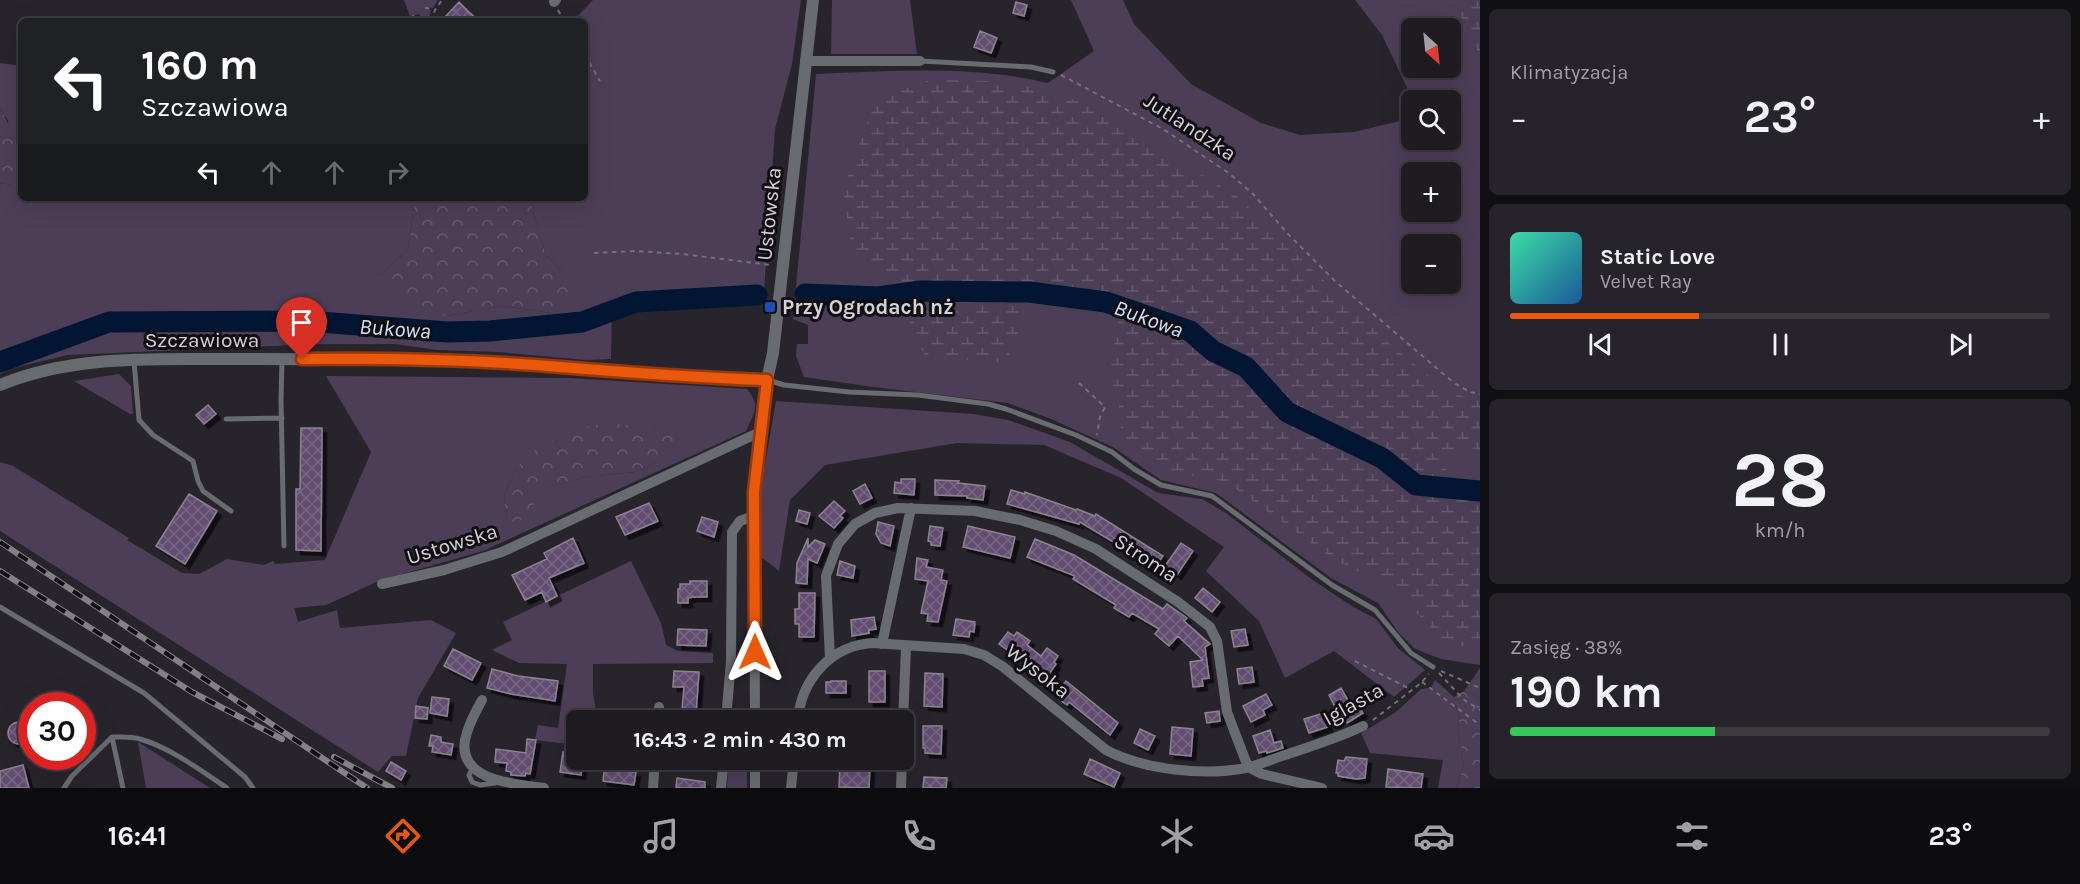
<!DOCTYPE html>
<html lang="pl">
<head>
<meta charset="utf-8">
<style>
	:root { --surface:#1e1b21; --page:#26242a; --text:#f1f3f6; --muted:#a1a1a5; --line:#3c393f; --accent:#ea580c }
	body { margin:0; font-family:Karla,sans-serif; background:var(--page); color:var(--text); height:100vh; display:flex; flex-direction:column; font-size:22px; white-space:nowrap }
	* { box-sizing:border-box; margin:0 }
	p { font-size:20px; color:var(--muted) }
	.icon { flex:none; width:33px; height:33px; fill:none; stroke:currentColor; stroke-width:2; stroke-linecap:round; stroke-linejoin:round }
	.map { position:relative; flex:1; overflow:hidden }
	.drawer { display:flex; flex-direction:column; gap:9px; padding:9px; background:#100f12; width:600px }
	.drawer>* { flex:none }
	.guide { position:absolute; left:18px; top:18px; width:570px; height:183px; border-radius:9px; box-shadow:0 6px 24px #0002,0 0 0 2px var(--line); background:#202124; color:#fff; overflow:hidden }
	.needle { width:39px; rotate:153deg }
	.controls { position:absolute; left:1401px; top:18px; display:grid; gap:12px }
	.controls a { display:grid; place-items:center; width:60px; height:60px; border-radius:9px; background:var(--surface); box-shadow:0 6px 24px #0002,0 0 0 2px var(--line); font-size:30px }
	.speed { position:absolute; left:18px; top:692px; display:flex; gap:12px; font-size:30px; font-weight:700; text-align:center }
	.speed>* { display:grid; place-content:center; width:78px; height:78px; border-radius:50%; background:var(--surface); box-shadow:0 6px 24px #0002,0 0 0 2px var(--line); line-height:1 }
	.speed .limit { border:9px solid #d22; background:#fff; color:#111 }
	.pin { position:absolute; display:grid; place-items:center; width:51px; height:51px; color:#fff; margin:-62px -26px; border-radius:50% 50% 50% 0; rotate:-45deg; box-shadow:0 0 6px #0007 }
	.pin .icon { rotate:45deg }
	.me { position:absolute; width:66px; margin:-33px; rotate:0deg; stroke-linejoin:round; filter:drop-shadow(0 0 4px #0008) }
	.turn { display:flex; align-items:center; gap:21px; height:126px; padding:0 24px; font-size:27px }
	.turn .icon { width:78px; height:78px; stroke-width:2.5 }
	.turn b { display:block; font-size:42px; line-height:51px }
	.lanes { display:flex; align-items:center; height:57px; padding:0 24px; background:#0003; justify-content:center; gap:30px; direction:ltr }
	.lanes .off { opacity:.35 }
	.big { font-size:45px; font-weight:700; line-height:1.1 }
	.drawer .tile { flex:1; display:flex; flex-direction:column; justify-content:center; gap:9px; min-width:0; padding:0 21px; border-radius:9px; background:var(--page) }
	.drawer .dial { align-items:center; gap:0 }
	.dial b { font-size:78px; line-height:1 }
	.song { display:flex; align-items:center; gap:18px }
	.cover { width:72px; height:72px; border-radius:9px; background:linear-gradient(135deg,hsl(160 70% 55%),hsl(210 70% 35%)) }
	.played { height:6px; border-radius:3px; background:linear-gradient(90deg,var(--accent) 35%,var(--line) 35%) }
	.keys { display:flex; justify-content:space-around; direction:ltr }
	.heat { display:flex; justify-content:space-between; align-items:center; font-size:33px; direction:ltr }
	.charge { height:9px; border-radius:4px; background:linear-gradient(90deg,#34c759 38%,var(--line) 0) }
	.trip { position:absolute; left:566px; top:710px; width:348px; height:60px; border-radius:9px; background:var(--surface); box-shadow:0 6px 24px #0002,0 0 0 2px var(--line); font-weight:700; line-height:60px; text-align:center }
	.menu { display:flex; height:96px; justify-content:space-around; align-items:center; background:#0c0b0d; color:var(--muted) }
	.menu .icon { width:42px; height:42px }
	.menu .current { color:var(--accent) }
	.menu b { font-size:27px; color:var(--text) }
	main { display:flex; flex:1; min-height:0 }
	.map>svg:first-child { display:block }
</style>
</head>
<body>
<main>
<div class="map">
<svg width="1480" height="788" viewBox="0 0 1480 788">
	<defs>
		<pattern id="forest-crowns" width="20" height="18" patternUnits="userSpaceOnUse" patternTransform="scale(1.5)"><rect width="20" height="18" fill="#4c3e57"/><path d="M2 6a3 3 0 1 1 6 0M12 15a3 3 0 1 1 6 0" fill="none" stroke="#65596e"/></pattern>
		<pattern id="wetland-marsh" width="20" height="14" patternUnits="userSpaceOnUse" patternTransform="scale(1.5)"><rect width="20" height="14" fill="#4c3e57"/><path d="M1 5h8M5 5V1M11 12h8M15 12V8" fill="none" stroke="#65596e"/></pattern>
		<pattern id="building-cross-hatch" width="8" height="8" patternUnits="userSpaceOnUse" patternTransform="scale(1.5)"><rect width="8" height="8" fill="#624d71"/><path d="M0 0l8 8M0 8l8-8" fill="none" stroke="#786684"/></pattern>
		<filter id="shadow"><feDropShadow dx="4.5" dy="4.5" stdDeviation="0" flood-color="#0009"/></filter>
	</defs>
	<rect width="100%" height="100%" fill="#28242c"/>
	<path fill="#4c3e57" fill-rule="evenodd" d="M404 0H438L433 8 425 7V9L431 10 428 21H419L420 14 410 16Z
		M593 0H801L792 64 775 129 764 292 636 299 612 306 611 359 586 360 498 352 437 350 395 344H318L68 355 13 368 0 374V183L11 185 8 120 0 109V63L21 66V198H415L408 250 380 275 446 316 503 306 559 314 564 274 546 255 529 198H585V21H573Z
		M832 0H910L917 54H831Z
		M1071 0H1123L1134 24 1191 84 1261 123 1300 135 1354 132 1408 119 1411 115 1412 140H1450V100H1413L1382 35 1355 0H1480V665L1441 659 1415 649 1398 632 1378 603 1331 578 1216 493 1161 480 1113 447 1051 419 1008 403 873 387 804 377 796 356 797 344H808V325L793 319 816 74C894 71 972 65 1048 83L1094 51ZM1412 28H1450V68H1412ZM1412 172H1450V212H1412ZM1412 244H1450V284H1412Z
		M119 374 131 386 133 414H130L74 381Z
		M326 376 569 378 747 389C761 406 754 413 746 431L483 551 381 580 326 605 294 608 298 622 337 610 340 628 431 620 456 633 418 698 406 756H392L378 772 0 531V462L13 466 129 538 127 540 182 573 199 574 227 559 264 565 273 561 275 564 325 560 371 452ZM657 462 635 472 586 477 544 488 507 523 504 496 516 468Z
		M776 401 974 414 1008 420 1070 442 1158 493 1202 499 1226 513 1310 578 1350 605 1376 619 1398 648 1425 670 1394 697 1334 651 1285 678 1259 621 1206 571 1224 547 1121 478 1044 445 957 443 825 465 790 500 779 571 761 557 760 492Z
		M631 561 661 623 666 645 678 651 713 653V663L593 664V693L596 711 642 717V720H576V745L535 740 538 725 558 728 567 664 519 663 492 650 512 640 503 622Z
		M1480 668V698L1464 691Z
		M1431 688 1455 704 1459 717 1458 733 1464 766 1456 788H1438L1443 760 1370 753 1361 733 1396 712 1421 689Z
		M138 742 210 788H146Z
		M729 759H747V788H727Z"/>
	<path fill="url(#forest-crowns)" d="M0 109C17 132 15 159 11 185L0 183Z
		M415 198H529L546 255 564 274 573 299 559 314 503 306 446 316 391 298 380 275 408 250Z
		M606 423 672 429 677 448 657 462 635 472 586 477 544 488 526 518 507 523 504 496 516 468 539 447 572 430Z
		M1435 680 1454 697 1464 691 1480 698V788H1456L1464 766 1458 733 1459 717 1455 704 1431 688Z"/>
	<path fill="url(#wetland-marsh)" d="M1455 0H1480V56L1456 5Z
		M933 79 1010 82 1081 102 1237 196 1382 337 1445 390 1480 402V450L1469 448 1447 458 1445 483 1453 493 1480 497V643L1452 648 1390 587 1333 559 1227 482 1157 469 1122 442 1118 394 1108 378 1123 298 1038 281 1006 363 925 356 913 333 893 279 853 258 843 189 876 99Z"/>
	<g fill="none" stroke-linecap="round" stroke-linejoin="round">
		<path stroke="#021532" stroke-width="21" d="M805 294 878 297 921 291 1029 292 1106 302 1190 331 1213 351 1246 367 1287 412 1382 458 1416 485 1480 491
			M0 362 109 322 307 321 447 332 490 331 582 322 636 302 757 295"/>
	</g>
	<path fill="url(#building-cross-hatch)" stroke="#8a848f" stroke-width="1.5" filter="url(#shadow)" d="M459 2 469 12 479 21H451L446 16Z
		M1016 2 1027 5 1024 16 1013 13Z
		M980 31 997 38 991 53 974 47Z
		M208 405 216 414 204 424 196 415Z
		M301 428H322L321 551 296 550V489H300Z
		M901 479H915L914 495 894 493 895 482 901 483Z
		M935 480 959 481 958 483 985 486 983 500 967 498V496L935 495Z
		M865 484 872 498 860 504 853 491Z
		M1011 490 1025 494V492L1076 510 1077 509 1095 516 1096 514 1163 556 1155 567 1080 522 1079 524 1007 504Z
		M189 494 217 511 185 564 156 546Z
		M834 501 845 511 840 516 843 518 834 528 819 516Z
		M649 503 658 521 625 535 616 517Z
		M799 510 810 513 807 524 796 521Z
		M702 517 718 522 714 537 697 531Z
		M878 522 894 526 890 546 881 543 876 534Z
		M930 526 943 528 940 546 931 545V542L928 541Z
		M968 526 1015 537 1010 558 963 547Z
		M573 538 584 563 549 578 557 596 546 602 542 592 525 600 512 575 547 559 544 553Z
		M808 538V547L815 540 825 544 817 563 808 559 807 584 796 583 797 563Z
		M1035 539 1074 555 1163 609 1167 604 1187 618 1184 621 1210 644 1205 647 1209 678 1202 679 1203 686 1193 687 1190 662 1203 660 1178 636 1169 646 1155 634 1159 629 1132 613 1129 617 1114 608 1116 605 1073 579 1075 576 1027 557Z
		M1181 543 1193 551 1177 575 1165 566Z
		M917 558 928 560 926 567 943 570 941 580 947 581 938 622 927 621 928 614 921 613 928 581 915 579Z
		M840 561 855 566 853 578 837 575Z
		M690 581H707V597H693L688 598V603H678V589H680V584H690Z
		M1203 588 1220 602 1212 612 1195 598Z
		M799 593H815L814 637H799V624H795V609H799Z
		M874 617 876 629 869 630V633L852 636 851 620Z
		M956 619 975 622 974 632 970 631 969 637 953 635Z
		M678 629 707 630 706 646 677 645Z
		M1245 629 1248 645 1234 647 1231 631Z
		M1008 632 1014 636 1017 632 1030 641 1027 645 1041 656 1047 648 1058 656 1054 662 1056 664 1045 680 1035 672 1036 670 999 644Z
		M453 649 481 663 472 680 444 666Z
		M1252 667 1254 682 1239 684 1237 669Z
		M492 669 518 676 558 681 555 701 511 694 487 688Z
		M674 671 699 672 696 714H692L691 720H676L677 709H682L684 687H673Z
		M869 671H885V702H869Z
		M925 673 943 674 942 707 924 706Z
		M831 681H846V693H826V682H831Z
		M1066 681 1118 723 1110 735 1069 702 1067 705 1059 699 1062 696 1057 692Z
		M1341 688 1349 702 1354 699 1363 713 1347 723 1344 714 1340 711 1338 713 1329 695Z
		M1266 694 1272 705 1263 710 1265 715 1251 722 1243 706Z
		M432 697 449 699 447 716 430 713Z
		M416 706 428 708 427 719 415 718Z
		M1219 711 1220 721 1207 723 1205 713Z
		M1324 713 1328 727 1309 733 1304 719Z
		M8 733a11 11 0 1 1 22 0a11 11 0 1 1-22 0Z
		M923 726H942L941 754 925 753V748H923Z
		M1172 727 1193 729 1191 756 1170 754Z
		M1140 729 1155 736 1148 750 1134 743Z
		M1270 730 1274 743 1281 741 1283 748 1267 753 1266 751 1259 753 1253 736Z
		M431 735 441 737V742L453 744 451 755 432 752 433 746H429Z
		M527 739 536 740 530 774 526 773 525 776 511 775V772L506 771 507 763 495 762 496 749 526 753Z
		M563 752 576 754V759H583L581 775 560 772Z
		M1346 757 1367 759 1365 778 1356 779 1338 776V773H1336L1338 760 1344 761Z
		M1090 759 1120 773 1114 787 1084 774Z
		M605 761 619 762 618 770 636 772 634 785 603 781Z
		M391 762 406 771 401 780 386 771Z
		M840 762 870 763 869 788 839 787Z
		M23 765 29 788H0V771Z
		M1388 769 1423 774 1421 788 1386 787Z
		M924 777 947 778 946 788H923Z
		M677 778 705 782V788H676Z"/>
	<g fill="none" stroke-linecap="round" stroke-linejoin="round">
		<path stroke="#747078" stroke-width="2" stroke-dasharray="4.5 4.5" stroke-linecap="butt" d="M425 8 434 9
			M558 10 564 21
			M413 15 415 21
			M431 21 435 10 442 0
			M585 55 600 81
			M1061 75 1163 129 1230 174 1253 194 1288 234 1336 282 1454 383 1470 392 1480 394
			M594 253 635 251 682 254 771 265
			M1079 383 1105 407 1100 417 1097 435
			M1355 661 1412 690
			M1441 671 1480 688
			M1439 673 1463 699 1480 710
			M1422 682 1480 725
			M1373 720 1421 683 1429 674"/>
		<path stroke="#686b6f" stroke-width="5" d="M920 61 1031 67 1053 72
			M282 359 281 401 284 546
			M134 361 139 420 153 435 193 461 198 481 203 491 231 511
			M768 380 784 385 849 392 918 395 988 404 1006 409 1076 435 1112 452 1134 469 1161 485 1212 496 1332 585 1375 610 1411 653 1433 667
			M226 419 282 418
			M0 607 144 693 245 777 253 788
			M112 737 123 788
			M473 767 469 775 472 782 480 785 495 783
			M64 788 72 776 112 737C121 737 131 736 140 739 171 748 200 770 227 788"/>
		<path stroke="#686b6f" stroke-width="10" d="M554 2 556 0
			M805 61H920
			M382 584 444 570 502 552 760 432
			M882 644 911 508
			M830 658 826 576 838 544 855 524 875 513 898 508 975 511 1020 520 1056 531 1096 549 1178 602 1210 627 1217 641 1227 712 1248 767
			M482 700C475 713 468 725 465 740 458 782 517 784 544 788
			M658 720 659 707
			M726 720 731 661 732 532 740 521 754 516
			M755 720 754 492 767 380
			M798 720C801 680 831 645 873 643L964 649 984 655 1002 666 1106 750C1144 770 1204 776 1246 768 1259 765 1272 759 1285 755 1312 746 1338 738 1363 726
			M903 724 906 646
			M1248 767 1262 774 1322 788
			M653 788 655 759
			M721 788 724 759
			M755 788V759
			M791 788 794 759
			M901 788 902 759"/>
		<path stroke="#686b6f" stroke-width="12" d="M0 385C77 353 160 360 242 359 334 359 426 359 518 364 601 369 684 377 767 380L773 353 813 0"/>
		<g stroke="#848087" stroke-width="6">
			<path id="rail" d="M0 542 367 788
				M0 571 192 692 282 739
				M334 757 392 788"/>
		</g>
		<use href="#rail" stroke="#100e12" stroke-width="4" stroke-dasharray="11" stroke-linecap="butt"/>
	</g>
	<g fill="none" stroke-linecap="round" stroke-linejoin="round">
		<g stroke="#983908" stroke-width="15">
			<path id="route" d="M302 359C375 358 448 359 521 364 603 370 685 378 767 380L754 492 755 652"/>
		</g>
		<use href="#route" stroke="#ea580c" stroke-width="10"/>
	</g>
	<rect fill="#1a4fb4" stroke="#100e12" stroke-width="2" x="764" y="301" width="12" height="12" rx="3"/>
	<g text-anchor="middle" stroke-width="6" stroke-linejoin="round" paint-order="stroke">
		<g font-size="21" fill="#d3d0d6" stroke="#100e12">
			<text transform="translate(1190 127) rotate(33)" y="7">Jutlandzka</text>
			<text transform="translate(769 214) rotate(-84)" y="7">Ustowska</text>
			<text x="202" y="347">Szczawiowa</text>
			<text transform="translate(452 544) rotate(-17)" y="7">Ustowska</text>
			<text transform="translate(1146 558) rotate(33)" y="7">Stroma</text>
			<text transform="translate(1038 671) rotate(38)" y="7">Wysoka</text>
			<text transform="translate(1353 704) rotate(-29)" y="7">Iglasta</text>
		</g>
		<g font-size="21" font-weight="bold" fill="#d3d0d6" stroke="#100e12" text-anchor="start">
			<text x="782" y="314">Przy Ogrodach nż</text>
		</g>
		<g font-size="22" font-style="italic" fill="#d0e1f9" stroke="#100e12">
			<text transform="translate(1149 318) rotate(20)" y="8">Bukowa</text>
			<text transform="translate(395 328) rotate(4)" y="8">Bukowa</text>
		</g>
	</g>
</svg>
<div class="controls">
<a><svg class="needle" viewBox="-14 -14 28 28"><path d="M0-13l5 13h-10z" fill="#e53935"/><path d="M0 13l5-13h-10z" fill="#a1a1a5"/></svg></a>
<a><svg class="icon" aria-label="search" viewBox="0 0 24 24"><circle cx="10" cy="10" r="6"/><path d="M15 15l6 6"/></svg></a>
<a>+</a>
<a>−</a>
</div>
<div class="speed"><div class="limit">30</div></div>
<div class="pin" style="left:302px;top:359px;background:#d93025"><svg class="icon" aria-label="arrive" viewBox="0 0 24 24"><path d="M6 21V4h12l-3 4 3 4H6"/></svg></div>
<svg class="me" style="left:755px;top:652px" viewBox="-20 -20 40 40"><path d="M0-17L14 15 0 8-14 15z" fill="#ea580c" stroke="#fff" stroke-width="4"/></svg>
<div class="trip">16:43 · 2 min · 430 m</div>
<div class="guide">
<div class="turn"><svg class="icon" aria-label="left" viewBox="0 0 24 24"><path d="M17 20v-9H6M10 6l-5 5 5 5"/></svg><div><b>160 m</b>Szczawiowa</div></div>
<div class="lanes"><svg class="icon" aria-label="left" viewBox="0 0 24 24"><path d="M17 20v-9H6M10 6l-5 5 5 5"/></svg><svg class="icon off" aria-label="ahead" viewBox="0 0 24 24"><path d="M12 20V5M6 11l6-6 6 6"/></svg><svg class="icon off" aria-label="ahead" viewBox="0 0 24 24"><path d="M12 20V5M6 11l6-6 6 6"/></svg><svg class="icon off" aria-label="right" viewBox="0 0 24 24"><path d="M7 20v-9h11M14 6l5 5-5 5"/></svg></div>
</div>
</div>
<section class="drawer">
<div class="tile"><p>Klimatyzacja</p>
<div class="heat"><a>−</a><b class="big">23°</b><a>+</a></div>
</div>
<div class="tile">
<div class="song"><i class="cover"></i><div><b>Static Love</b><p>Velvet Ray</p></div></div>
<div class="played"></div>
<div class="keys"><svg class="icon" aria-label="previous" viewBox="0 0 24 24"><path d="M18 5L8 12l10 7zM5 5v14"/></svg><svg class="icon" aria-label="pause" viewBox="0 0 24 24"><path d="M8 5v14M16 5v14"/></svg><svg class="icon" aria-label="next" viewBox="0 0 24 24"><path d="M6 5l10 7-10 7zM19 5v14"/></svg></div>
</div>
<div class="tile dial"><b>28</b><p>km/h</p></div>
<div class="tile"><p>Zasięg · 38%</p><b class="big">190 km</b><div class="charge"></div></div>
</section>
</main>
<nav class="menu">
<b>16:41</b>
<svg class="icon current" aria-label="directions" viewBox="0 0 24 24"><path d="M12 3l9 9-9 9-9-9zM9 14v-3h6M13 9l2 2-2 2"/></svg>
<svg class="icon" aria-label="music" viewBox="0 0 24 24"><path d="M9 18V5l10-2v13"/><circle cx="6" cy="18" r="3"/><circle cx="16" cy="16" r="3"/></svg>
<svg class="icon" aria-label="phone" viewBox="0 0 24 24"><path d="M5 4h4l2 5-3 2q2 4 5 5l2-3 5 2v4C11 20 4 13 5 4z"/></svg>
<svg class="icon" aria-label="climate" viewBox="0 0 24 24"><path d="M12 3v18M4 7l16 10M4 17L20 7"/></svg>
<svg class="icon" aria-label="car" viewBox="0 0 24 24"><path d="M5 17H2v-5l4-1 3-4h7l3 4 3 1v5h-3M9 17h6M6 11h13"/><circle cx="7" cy="17" r="2"/><circle cx="17" cy="17" r="2"/></svg>
<svg class="icon" aria-label="filters" viewBox="0 0 24 24"><path d="M4 7h16M4 17h16"/><circle cx="9" cy="7" r="2"/><circle cx="15" cy="17" r="2"/></svg>
<b>23°</b>
</nav>
</body>
</html>
